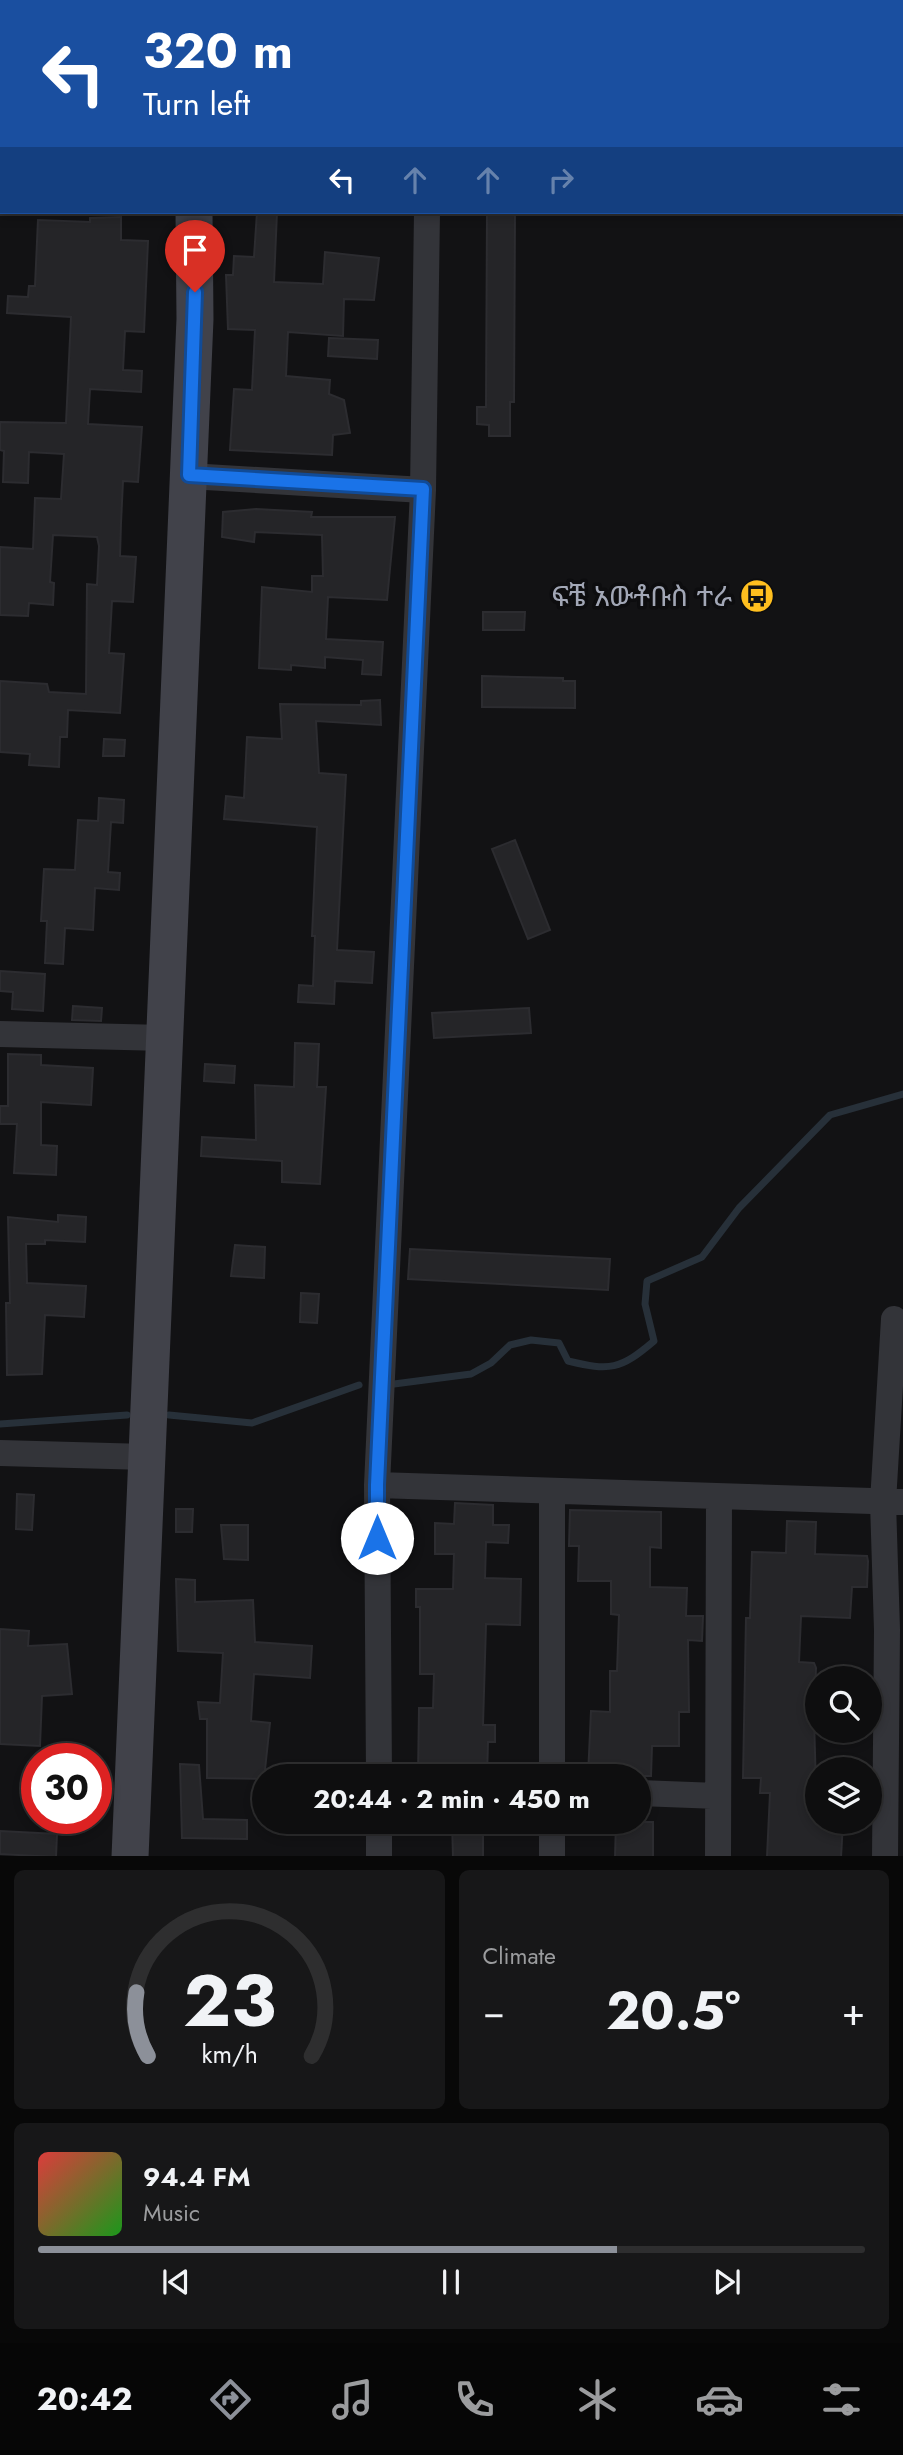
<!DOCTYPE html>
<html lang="en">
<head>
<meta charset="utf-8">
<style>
	:root { --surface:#0e0e0f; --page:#171718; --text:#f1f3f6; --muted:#9b9c9e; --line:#2e2e2f; --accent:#8c9099 }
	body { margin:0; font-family:Jost,"Noto Sans Ethiopic",sans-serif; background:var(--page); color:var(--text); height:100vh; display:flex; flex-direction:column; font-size:26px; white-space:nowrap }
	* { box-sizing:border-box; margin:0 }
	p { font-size:23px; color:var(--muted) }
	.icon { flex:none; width:38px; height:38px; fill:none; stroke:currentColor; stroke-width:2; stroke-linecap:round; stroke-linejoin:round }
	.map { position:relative; height:1856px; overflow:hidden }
	.drawer { display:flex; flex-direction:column; gap:14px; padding:14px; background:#080808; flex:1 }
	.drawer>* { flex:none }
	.hud { position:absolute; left:0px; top:0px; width:903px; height:214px; box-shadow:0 4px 10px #0003,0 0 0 2px var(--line); background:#1a4fa0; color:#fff; overflow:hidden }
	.tools { position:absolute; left:805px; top:1666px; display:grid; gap:14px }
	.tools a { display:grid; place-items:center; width:77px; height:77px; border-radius:50%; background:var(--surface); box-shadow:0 4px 10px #0003,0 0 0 2px var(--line); font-size:35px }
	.speed { position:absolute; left:21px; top:1743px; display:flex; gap:14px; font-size:35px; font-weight:700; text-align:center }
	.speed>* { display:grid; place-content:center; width:91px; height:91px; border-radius:50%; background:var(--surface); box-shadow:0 4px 10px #0003,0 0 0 2px var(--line); line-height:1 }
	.speed .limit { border:10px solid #d22; background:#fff; color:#111 }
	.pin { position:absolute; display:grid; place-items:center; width:60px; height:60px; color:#fff; margin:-72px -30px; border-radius:50% 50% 50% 0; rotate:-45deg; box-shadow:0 0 7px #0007 }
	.pin .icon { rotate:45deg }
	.me { position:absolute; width:77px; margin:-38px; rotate:0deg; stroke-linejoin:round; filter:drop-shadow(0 0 5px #0008) }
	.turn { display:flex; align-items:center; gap:24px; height:147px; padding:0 28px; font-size:32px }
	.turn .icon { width:91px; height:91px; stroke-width:2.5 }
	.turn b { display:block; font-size:49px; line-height:60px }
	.lanes { display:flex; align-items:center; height:66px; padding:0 28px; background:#0003; justify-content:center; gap:35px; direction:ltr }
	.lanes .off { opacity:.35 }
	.big { font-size:52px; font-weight:700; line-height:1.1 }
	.drawer .tile { flex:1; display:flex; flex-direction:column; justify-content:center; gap:10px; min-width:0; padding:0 24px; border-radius:10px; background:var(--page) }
	.drawer .dial { align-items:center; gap:0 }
	.dial svg { height:182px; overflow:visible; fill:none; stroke:var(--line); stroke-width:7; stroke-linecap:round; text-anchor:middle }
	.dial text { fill:var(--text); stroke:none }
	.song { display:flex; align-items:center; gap:21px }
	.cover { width:84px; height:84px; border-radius:10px; background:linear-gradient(135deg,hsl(0 70% 55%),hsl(120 70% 35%)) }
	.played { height:7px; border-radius:4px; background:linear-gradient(90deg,var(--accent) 70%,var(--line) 70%) }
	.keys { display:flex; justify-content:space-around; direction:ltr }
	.heat { display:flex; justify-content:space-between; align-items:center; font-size:38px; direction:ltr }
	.drawer .tiles { flex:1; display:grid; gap:14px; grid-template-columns:1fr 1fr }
	.tile:last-child { grid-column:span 2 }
	.trip { position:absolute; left:252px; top:1764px; width:399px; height:70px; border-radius:35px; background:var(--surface); box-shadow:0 4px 10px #0003,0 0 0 2px var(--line); font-weight:700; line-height:70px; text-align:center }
	.menu { display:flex; height:112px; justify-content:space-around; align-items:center; background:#060606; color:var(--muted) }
	.menu .icon { width:49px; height:49px }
	.menu .on { color:var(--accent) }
	.menu b { font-size:32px; color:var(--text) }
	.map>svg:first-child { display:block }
</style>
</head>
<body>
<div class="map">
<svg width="903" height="1857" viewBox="0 0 903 1857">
	<rect width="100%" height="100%" fill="#121214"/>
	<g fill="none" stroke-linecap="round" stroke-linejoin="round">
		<path stroke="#273039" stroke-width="7" d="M394 1384 471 1374 491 1363 510 1345 531 1340 559 1343 568 1361C610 1371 620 1370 654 1341L645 1304 647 1281 702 1257 739 1208 830 1115 903 1094
			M169 1415 252 1423 359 1385
			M0 1424 127 1415"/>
	</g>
	<path fill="#252528" stroke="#2c2c30" stroke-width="2" d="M257 212H277L274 282 323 284 325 252 379 258 374 300 344 299 343 336 288 332 286 376 330 380 329 394 344 400 350 433 333 435 332 455 230 450 234 389 252 390 255 330 228 329 226 275H233L234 256 254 257Z
		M487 212H515L514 402H510V436H489V425L477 424V407H486Z
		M121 217V240L148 241 144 332 125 331 123 370 142 371 141 392 90 389 88 424 142 427 138 482 123 481 121 523 120 556 136 557 133 602 112 601 109 653 124 654 120 713 68 710 67 737H60L59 767 29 765 30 754 0 752V681L47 684 49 692 86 694 87 584 97 585 99 546 97 537 53 535 50 582 54 583 53 605 29 603 28 616 0 615V547L33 549 35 498 61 499 64 454 29 452 28 483 3 482 4 451 0 450V422L66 423 71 317 7 313 8 296 28 297 29 286H35L38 220 90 222V218Z
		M329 338 378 340 377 359 328 356Z
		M256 509 312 512 311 517H395L387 600 328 597 326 639 383 642 381 675 362 674 363 660 325 657V668L291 665V670L259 668 262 587 312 592V576H323L322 535 255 532 254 542 222 537 223 512Z
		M483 612H525L524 630H483Z
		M482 676 563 678V681H575V708L482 707Z
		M380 700 381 725 316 721 319 773 346 775 337 950 374 952 372 983 335 981 334 1004 298 1002 299 985 313 986 315 936H312L317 827 224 819 226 796 244 798 247 737 282 739 280 704 361 705V701Z
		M104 739 125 740 124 756H103Z
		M99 798 124 800 123 823 111 822 108 872 120 873 119 890 95 888 93 930 65 928 63 964 45 963 47 921H41L44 869 75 870 78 820 98 821Z
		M515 840 550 930 528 939 492 849Z
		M0 971 45 974 43 1011 12 1009 13 992 0 991Z
		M73 1006 102 1008 101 1021 72 1020Z
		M529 1008 531 1033 434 1038 432 1013Z
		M295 1043 319 1044 317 1087H326L320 1184 282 1182V1161L201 1156 202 1137 256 1140 255 1085 294 1087Z
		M8 1054 41 1055V1065L93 1068 91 1105 41 1102V1145L57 1146 56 1175 14 1173 17 1124H0V1106H8Z
		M205 1064 235 1066 234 1083 204 1081Z
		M58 1215 86 1217 85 1242 45 1240V1244H26L27 1283 86 1286 84 1317 45 1315 42 1374 7 1375 6 1303H10L8 1217 58 1222Z
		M235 1245 265 1247 264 1278 231 1276Z
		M410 1249 610 1259 608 1290 408 1279Z
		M301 1293 319 1294 317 1323 300 1322Z
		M17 1494 34 1495 32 1530 16 1529Z
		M455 1503 493 1505V1525H509L508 1543 486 1542 485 1578 521 1579 520 1625 486 1624 483 1725H495V1742H488L487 1776H418L419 1708H433L434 1674H420V1607H416V1589H453L454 1554H435V1523L454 1524Z
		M176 1509H193L192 1532H176Z
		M570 1510 661 1512V1548L650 1547V1587L687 1588 686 1616H703L702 1641 688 1640 689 1712H679V1746H652L651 1776H588L591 1711 610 1712V1671H617L619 1615 611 1614V1581H578L579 1546H569Z
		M787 1521 816 1522 815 1554 867 1556 868 1561 867 1587H852L850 1618 801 1616 799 1662 814 1663 816 1668 814 1718 817 1822H843L841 1857H767L770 1793H760L761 1778H743L746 1618H750L752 1552 786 1553Z
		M221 1525H248V1560L224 1559Z
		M176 1579 195 1580V1602L253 1600 255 1642 312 1646 310 1678 254 1674 251 1721 270 1723 264 1779 207 1778V1719H200L198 1702 220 1703 223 1653 178 1651Z
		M0 1629 29 1631 28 1646 67 1644 72 1694 42 1696 40 1746 0 1744Z
		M180 1764 199 1765 203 1819 247 1820V1839L182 1838Z
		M452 1822H483V1857H453Z
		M616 1822H653V1857H615Z
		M0 1831 57 1834 56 1857 0 1854Z"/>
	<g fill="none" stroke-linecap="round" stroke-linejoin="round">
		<path stroke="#333439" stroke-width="26" d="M489 0 492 2
			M430 2V0
			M838 2 839 0
			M901 135 903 136
			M0 149H2
			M189 476 423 490
			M0 1034 165 1038
			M0 1453 147 1457
			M377 1485 903 1502
			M379 1776 377 1485 423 490 427 212
			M552 1776V1491
			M639 1793 718 1796
			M379 1822V1857
			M552 1857V1822
			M718 1857 719 1497
			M885 1857 887 1630 883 1502 894 1319"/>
		<path stroke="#41424a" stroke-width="37" d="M191 0V2
			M130 1857 195 319 194 212"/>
	</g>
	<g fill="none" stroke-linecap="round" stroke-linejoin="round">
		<g stroke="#114b97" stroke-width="18">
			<path id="route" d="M195 292 189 475 423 489 377 1485V1538"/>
		</g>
		<use href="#route" stroke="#1a73e8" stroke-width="12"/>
	</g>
	<defs>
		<g id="bus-disc" transform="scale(1.75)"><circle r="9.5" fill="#ffbf1f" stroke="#0d0d0f"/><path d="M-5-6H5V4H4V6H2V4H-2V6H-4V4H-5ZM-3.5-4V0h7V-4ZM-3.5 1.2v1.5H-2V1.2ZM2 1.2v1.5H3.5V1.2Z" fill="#111"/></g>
	</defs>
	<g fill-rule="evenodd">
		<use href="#bus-disc" x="757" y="596"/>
	</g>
	<g text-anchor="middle" stroke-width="7" stroke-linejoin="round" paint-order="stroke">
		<g font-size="28" fill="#a2a7b6" stroke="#0d0d0f" text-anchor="end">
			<text x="732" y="606">ፍቼ አውቶቡስ ተራ</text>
		</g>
	</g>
</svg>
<div class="tools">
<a><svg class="icon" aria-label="search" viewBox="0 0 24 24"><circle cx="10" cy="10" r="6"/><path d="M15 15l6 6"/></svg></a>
<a><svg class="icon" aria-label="layers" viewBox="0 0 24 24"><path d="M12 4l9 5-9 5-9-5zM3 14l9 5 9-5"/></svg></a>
</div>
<div class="speed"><div class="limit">30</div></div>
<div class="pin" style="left:195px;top:292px;background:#d93025"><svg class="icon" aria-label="arrive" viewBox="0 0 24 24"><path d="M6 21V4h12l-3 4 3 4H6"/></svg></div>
<svg class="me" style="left:377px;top:1538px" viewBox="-20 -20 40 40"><circle r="19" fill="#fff"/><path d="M0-13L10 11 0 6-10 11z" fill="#1a73e8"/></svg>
<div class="trip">20:44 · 2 min · 450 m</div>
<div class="hud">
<div class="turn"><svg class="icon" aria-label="left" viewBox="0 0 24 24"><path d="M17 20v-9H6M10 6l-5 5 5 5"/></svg><div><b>320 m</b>Turn left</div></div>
<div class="lanes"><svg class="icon" aria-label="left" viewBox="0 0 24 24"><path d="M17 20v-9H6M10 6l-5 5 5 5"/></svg><svg class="icon off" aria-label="ahead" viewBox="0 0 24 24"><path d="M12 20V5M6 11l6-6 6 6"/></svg><svg class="icon off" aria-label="ahead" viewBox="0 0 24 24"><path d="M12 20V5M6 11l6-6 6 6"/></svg><svg class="icon off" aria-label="right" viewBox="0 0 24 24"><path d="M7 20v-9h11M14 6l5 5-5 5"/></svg></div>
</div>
</div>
<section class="drawer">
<div class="tiles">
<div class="tile dial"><svg viewBox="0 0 100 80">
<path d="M14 69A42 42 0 1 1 86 69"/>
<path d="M14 69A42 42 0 0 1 9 41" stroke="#8c9099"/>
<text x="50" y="56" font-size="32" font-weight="700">23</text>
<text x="50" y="72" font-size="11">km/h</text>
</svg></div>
<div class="tile"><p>Climate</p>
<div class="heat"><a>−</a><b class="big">20.5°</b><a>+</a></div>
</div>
<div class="tile">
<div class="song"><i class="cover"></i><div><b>94.4 FM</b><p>Music</p></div></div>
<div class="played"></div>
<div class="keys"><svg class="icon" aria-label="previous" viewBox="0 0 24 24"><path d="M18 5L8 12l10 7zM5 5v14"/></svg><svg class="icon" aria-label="pause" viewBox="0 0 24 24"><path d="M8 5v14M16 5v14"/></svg><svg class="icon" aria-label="next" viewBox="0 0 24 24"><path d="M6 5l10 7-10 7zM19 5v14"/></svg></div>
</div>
</div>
</section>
<nav class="menu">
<b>20:42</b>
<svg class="icon on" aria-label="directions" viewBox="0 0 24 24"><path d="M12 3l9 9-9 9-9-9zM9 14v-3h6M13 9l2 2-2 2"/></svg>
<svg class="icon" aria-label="music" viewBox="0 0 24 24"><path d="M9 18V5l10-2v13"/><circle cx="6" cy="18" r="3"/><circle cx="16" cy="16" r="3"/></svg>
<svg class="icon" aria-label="phone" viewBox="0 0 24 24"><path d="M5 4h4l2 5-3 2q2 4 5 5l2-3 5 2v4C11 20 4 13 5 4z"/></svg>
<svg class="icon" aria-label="climate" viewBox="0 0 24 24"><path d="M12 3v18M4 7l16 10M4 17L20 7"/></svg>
<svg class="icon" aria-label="car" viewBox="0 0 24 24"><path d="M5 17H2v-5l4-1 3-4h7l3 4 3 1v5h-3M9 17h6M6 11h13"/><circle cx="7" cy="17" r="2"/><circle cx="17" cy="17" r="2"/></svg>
<svg class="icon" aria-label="filters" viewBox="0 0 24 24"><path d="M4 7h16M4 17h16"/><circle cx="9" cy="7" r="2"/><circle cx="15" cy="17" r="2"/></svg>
</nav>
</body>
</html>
